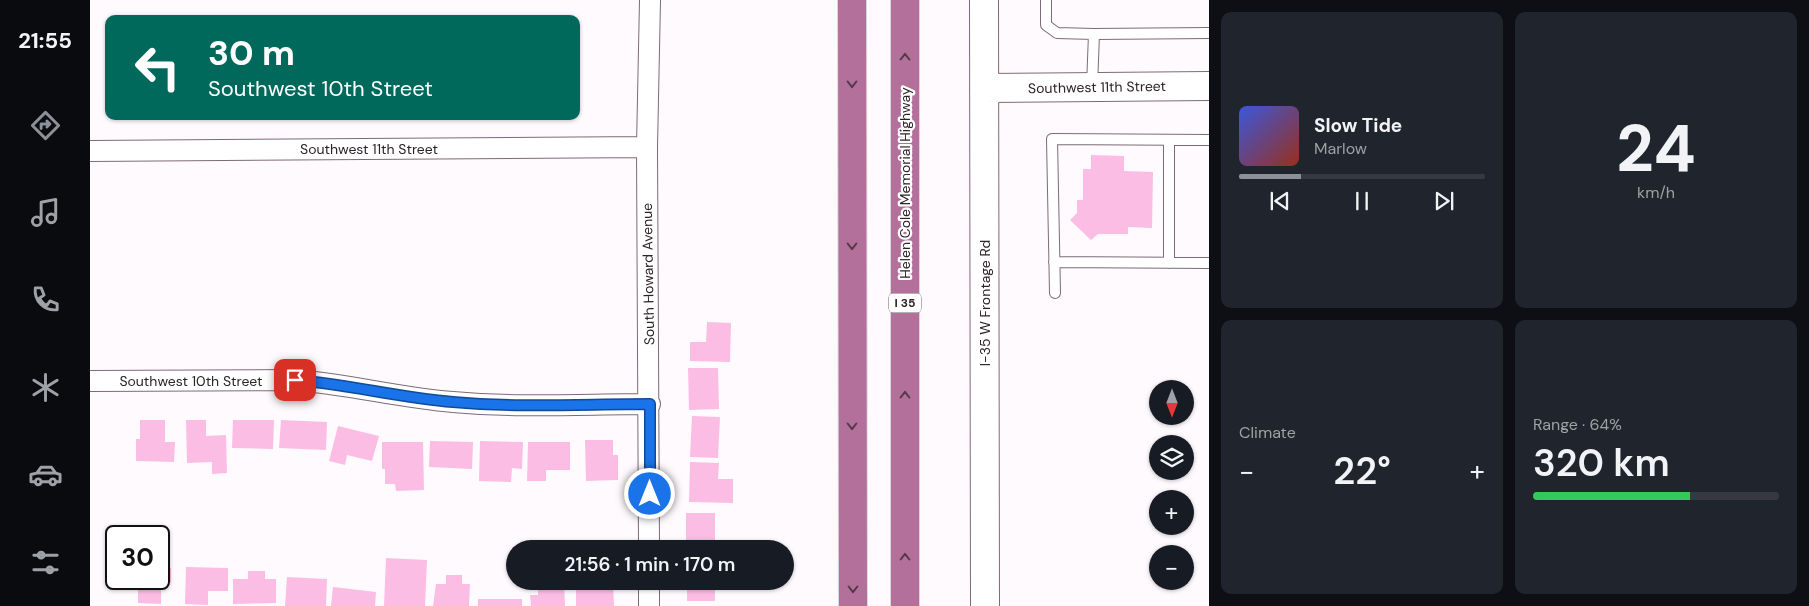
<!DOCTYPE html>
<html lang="en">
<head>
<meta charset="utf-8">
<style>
	:root { --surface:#171b24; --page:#20242c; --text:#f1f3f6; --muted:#9ea1a6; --line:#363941; --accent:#8c9099 }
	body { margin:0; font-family:"DM Sans",sans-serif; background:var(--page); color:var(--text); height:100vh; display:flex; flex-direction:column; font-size:19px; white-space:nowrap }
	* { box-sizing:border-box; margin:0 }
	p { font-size:16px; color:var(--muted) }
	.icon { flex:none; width:28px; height:28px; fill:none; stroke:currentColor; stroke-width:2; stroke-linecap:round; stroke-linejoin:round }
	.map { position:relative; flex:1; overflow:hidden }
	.panel { display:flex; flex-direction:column; gap:12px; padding:12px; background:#0d0f14; width:600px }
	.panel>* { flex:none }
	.guide { position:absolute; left:15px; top:15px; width:475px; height:105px; border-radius:10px; box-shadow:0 1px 4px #0004; background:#00695c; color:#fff; overflow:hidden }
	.needle { width:32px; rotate:180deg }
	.tools { position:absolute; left:1059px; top:380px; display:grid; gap:10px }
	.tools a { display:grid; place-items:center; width:45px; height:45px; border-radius:50%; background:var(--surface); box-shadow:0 1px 4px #0004; font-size:25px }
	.speed { position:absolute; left:15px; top:525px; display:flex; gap:10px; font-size:25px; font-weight:700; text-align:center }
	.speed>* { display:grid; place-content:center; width:65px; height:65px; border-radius:50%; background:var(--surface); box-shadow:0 1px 4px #0004; line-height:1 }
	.speed .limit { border:2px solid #111; border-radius:8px; background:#fff; color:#111 }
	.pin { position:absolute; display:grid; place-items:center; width:42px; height:42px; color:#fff; margin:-21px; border-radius:10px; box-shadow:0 2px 8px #0006 }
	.me { position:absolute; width:55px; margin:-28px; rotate:0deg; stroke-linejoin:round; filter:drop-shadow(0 0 4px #0008) }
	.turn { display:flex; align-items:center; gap:18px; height:105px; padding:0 20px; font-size:22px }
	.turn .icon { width:65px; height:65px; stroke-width:2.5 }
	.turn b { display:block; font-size:35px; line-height:42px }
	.big { font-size:38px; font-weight:600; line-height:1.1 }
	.panel .card { flex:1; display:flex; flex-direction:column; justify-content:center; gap:8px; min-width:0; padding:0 18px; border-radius:10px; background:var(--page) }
	.panel .dial { align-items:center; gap:0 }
	.dial b { font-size:65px; line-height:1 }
	.song { display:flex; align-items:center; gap:15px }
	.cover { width:60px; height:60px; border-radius:8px; background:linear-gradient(135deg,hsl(230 70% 55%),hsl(10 70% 35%)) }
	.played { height:5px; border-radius:2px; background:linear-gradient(90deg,var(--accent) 25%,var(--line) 25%) }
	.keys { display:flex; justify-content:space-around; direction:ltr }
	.heat { display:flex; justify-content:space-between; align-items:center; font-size:28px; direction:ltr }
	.charge { height:8px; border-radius:4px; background:linear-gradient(90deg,#34c759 64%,var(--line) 0) }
	.panel .tiles { flex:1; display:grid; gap:12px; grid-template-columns:repeat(2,1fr) }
	.trip { position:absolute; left:416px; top:540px; width:288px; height:50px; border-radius:25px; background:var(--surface); box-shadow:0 1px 4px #0004; font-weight:600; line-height:50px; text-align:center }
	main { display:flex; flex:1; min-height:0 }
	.tab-bar { display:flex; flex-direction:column; width:90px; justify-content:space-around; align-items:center; background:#090b0e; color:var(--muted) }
	.tab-bar .icon { width:35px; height:35px }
	.tab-bar .on { color:var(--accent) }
	.tab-bar b { font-size:22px; color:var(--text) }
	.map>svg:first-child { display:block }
</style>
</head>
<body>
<main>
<nav class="tab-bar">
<b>21:55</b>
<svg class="icon on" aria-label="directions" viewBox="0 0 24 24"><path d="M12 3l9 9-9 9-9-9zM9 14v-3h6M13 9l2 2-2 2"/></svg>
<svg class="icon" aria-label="music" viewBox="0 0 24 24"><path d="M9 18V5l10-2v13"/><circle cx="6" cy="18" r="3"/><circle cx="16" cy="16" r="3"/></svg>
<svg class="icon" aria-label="phone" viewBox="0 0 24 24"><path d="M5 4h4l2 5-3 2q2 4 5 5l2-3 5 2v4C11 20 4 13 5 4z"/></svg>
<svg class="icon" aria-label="climate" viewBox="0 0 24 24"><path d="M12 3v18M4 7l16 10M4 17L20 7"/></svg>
<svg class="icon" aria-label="car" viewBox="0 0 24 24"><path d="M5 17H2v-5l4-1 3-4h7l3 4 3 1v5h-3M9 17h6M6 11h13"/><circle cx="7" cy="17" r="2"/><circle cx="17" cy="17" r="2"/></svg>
<svg class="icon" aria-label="filters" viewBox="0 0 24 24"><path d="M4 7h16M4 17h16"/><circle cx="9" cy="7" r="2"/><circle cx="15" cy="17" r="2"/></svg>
</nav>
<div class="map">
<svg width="1119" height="606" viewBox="0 0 1119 606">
	<rect width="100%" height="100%" fill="#fffafd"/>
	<path fill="#fcbde4" d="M1001 155 1034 156V171L1063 172 1062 228 1038 227V234H1008L1001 240 980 220 987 213V200H993V169H1001Z
		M617 322 641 323 640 362 600 361V342H616Z
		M598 368H628L629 409 599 410Z
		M602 416 630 417 628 458 600 457Z
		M50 420H75V442H85L84 462 46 461V439H50Z
		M96 420H116V436L136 435 137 473 122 474V462L97 463Z
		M143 420H184L183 449 142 448Z
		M191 420 237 422 236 450 189 448Z
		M248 426 289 436 282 461 257 455 255 465 239 461Z
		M495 440H523V455H528V480L496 481Z
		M340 441 383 442 382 469 339 467Z
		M390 441 433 442 432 469 422 468 421 482 389 481Z
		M292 442H333L334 490 306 491 305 484H295V469H292Z
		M438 442H480V470H456V481H437Z
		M600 462 629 463 628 479H643V503L599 502Z
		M596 513H625V548H596Z
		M296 558 337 560 335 606H294Z
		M96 567 138 568V591H118V605L95 604Z
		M69 568H81V582H71V604L48 603V587H43V579H69Z
		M158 571H175V579H186V603L143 604V579H158Z
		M356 575H372V584H380L379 606H343L346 584H356Z
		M197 577 237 579 236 606H195Z
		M448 581H474L475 606H441L440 595H448Z
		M497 581H523L524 606H486V588H497Z
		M597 581H625V601H597Z
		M243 587 286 592 285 606H241Z
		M388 599H432V606H388Z"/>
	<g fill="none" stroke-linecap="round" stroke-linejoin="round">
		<g stroke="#7e6a76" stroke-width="12">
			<path id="lane" d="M956 0V25L967 33 1004 34
				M1002 86 1004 34 1119 33
				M1079 140V263
				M964 262 1119 263
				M965 293 962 139 1119 140"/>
		</g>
		<g stroke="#7e6a76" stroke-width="22">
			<path id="street" d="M0 151 557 147
				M0 381 205 380C258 384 310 398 363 402 428 408 495 404 560 404
				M559 549 557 147 560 0
				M559 606V581"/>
		</g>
		<g stroke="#7e6a76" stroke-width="30">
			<path id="secondary" d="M894 0 895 606
				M894 88 1119 86"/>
		</g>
		<g stroke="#d9d7d8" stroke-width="30">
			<path id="highway" d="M762 0 763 606
				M815 0V606"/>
		</g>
		<use href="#lane" stroke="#fff" stroke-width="10"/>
		<use href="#street" stroke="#fff" stroke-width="20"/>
		<use href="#secondary" stroke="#fff" stroke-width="28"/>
		<use href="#highway" stroke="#b3709a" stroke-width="28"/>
	</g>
	<defs><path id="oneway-chevron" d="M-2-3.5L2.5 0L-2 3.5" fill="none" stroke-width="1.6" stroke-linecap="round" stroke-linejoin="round" transform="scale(1.25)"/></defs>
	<g stroke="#543a4a">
		<use href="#oneway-chevron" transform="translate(815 57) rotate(-90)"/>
		<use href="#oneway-chevron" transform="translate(762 84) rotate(90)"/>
		<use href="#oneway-chevron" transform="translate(762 246) rotate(90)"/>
		<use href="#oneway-chevron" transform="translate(815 395) rotate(-90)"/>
		<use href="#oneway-chevron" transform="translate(762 426) rotate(90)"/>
		<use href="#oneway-chevron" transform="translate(815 557) rotate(-90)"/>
		<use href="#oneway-chevron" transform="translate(763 589) rotate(90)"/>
	</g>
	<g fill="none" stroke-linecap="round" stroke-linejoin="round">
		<g stroke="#114b97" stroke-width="12">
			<path id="route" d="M205 380C258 384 310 398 363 402 428 408 495 404 560 404V494"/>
		</g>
		<use href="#route" stroke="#1a73e8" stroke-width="9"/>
	</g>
	<g text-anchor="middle" stroke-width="4.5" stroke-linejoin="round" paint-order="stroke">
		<rect fill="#fff" stroke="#6b6568" stroke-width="1" x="799" y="293.5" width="32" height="19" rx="4"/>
		<g font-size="12" font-weight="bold" fill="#2c2328">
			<text x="815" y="307">I 35</text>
		</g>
		<g font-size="14" fill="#2c2328" stroke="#fff">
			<text transform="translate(1007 87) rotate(-1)" y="5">Southwest 11th Street</text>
			<text x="279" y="154">Southwest 11th Street</text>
			<text transform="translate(815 183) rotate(-90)" y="5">Helen Cole Memorial Highway</text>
			<text transform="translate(558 274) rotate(-91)" y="5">South Howard Avenue</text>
			<text transform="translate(895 303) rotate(-90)" y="5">I-35 W Frontage Rd</text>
			<text x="101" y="386">Southwest 10th Street</text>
		</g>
	</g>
</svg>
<div class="tools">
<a><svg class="needle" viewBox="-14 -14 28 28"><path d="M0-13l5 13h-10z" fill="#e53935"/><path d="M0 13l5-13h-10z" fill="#9ea1a6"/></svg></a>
<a><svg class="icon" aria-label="layers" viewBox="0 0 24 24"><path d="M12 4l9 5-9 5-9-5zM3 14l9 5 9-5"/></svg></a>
<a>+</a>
<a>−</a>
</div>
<div class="speed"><div class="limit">30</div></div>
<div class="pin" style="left:205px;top:380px;background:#d93025"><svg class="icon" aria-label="arrive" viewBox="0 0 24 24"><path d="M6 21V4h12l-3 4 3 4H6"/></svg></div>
<svg class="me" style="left:560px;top:494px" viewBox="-20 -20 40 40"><circle r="17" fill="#1a73e8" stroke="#fff" stroke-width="3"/><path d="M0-11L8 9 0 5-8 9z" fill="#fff"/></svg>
<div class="trip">21:56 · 1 min · 170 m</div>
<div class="guide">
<div class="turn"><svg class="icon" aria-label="left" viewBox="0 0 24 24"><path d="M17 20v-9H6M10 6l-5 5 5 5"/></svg><div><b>30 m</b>Southwest 10th Street</div></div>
</div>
</div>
<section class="panel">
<div class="tiles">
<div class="card">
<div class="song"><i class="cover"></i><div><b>Slow Tide</b><p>Marlow</p></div></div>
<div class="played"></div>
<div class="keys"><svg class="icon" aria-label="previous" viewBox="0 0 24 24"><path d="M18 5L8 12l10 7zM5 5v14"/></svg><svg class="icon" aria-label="pause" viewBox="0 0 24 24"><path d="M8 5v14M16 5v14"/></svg><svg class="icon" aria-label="next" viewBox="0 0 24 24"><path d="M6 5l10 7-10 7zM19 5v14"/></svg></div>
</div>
<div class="card dial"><b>24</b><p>km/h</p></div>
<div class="card"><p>Climate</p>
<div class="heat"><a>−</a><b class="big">22°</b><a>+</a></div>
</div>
<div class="card"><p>Range · 64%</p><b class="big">320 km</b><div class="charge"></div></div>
</div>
</section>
</main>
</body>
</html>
